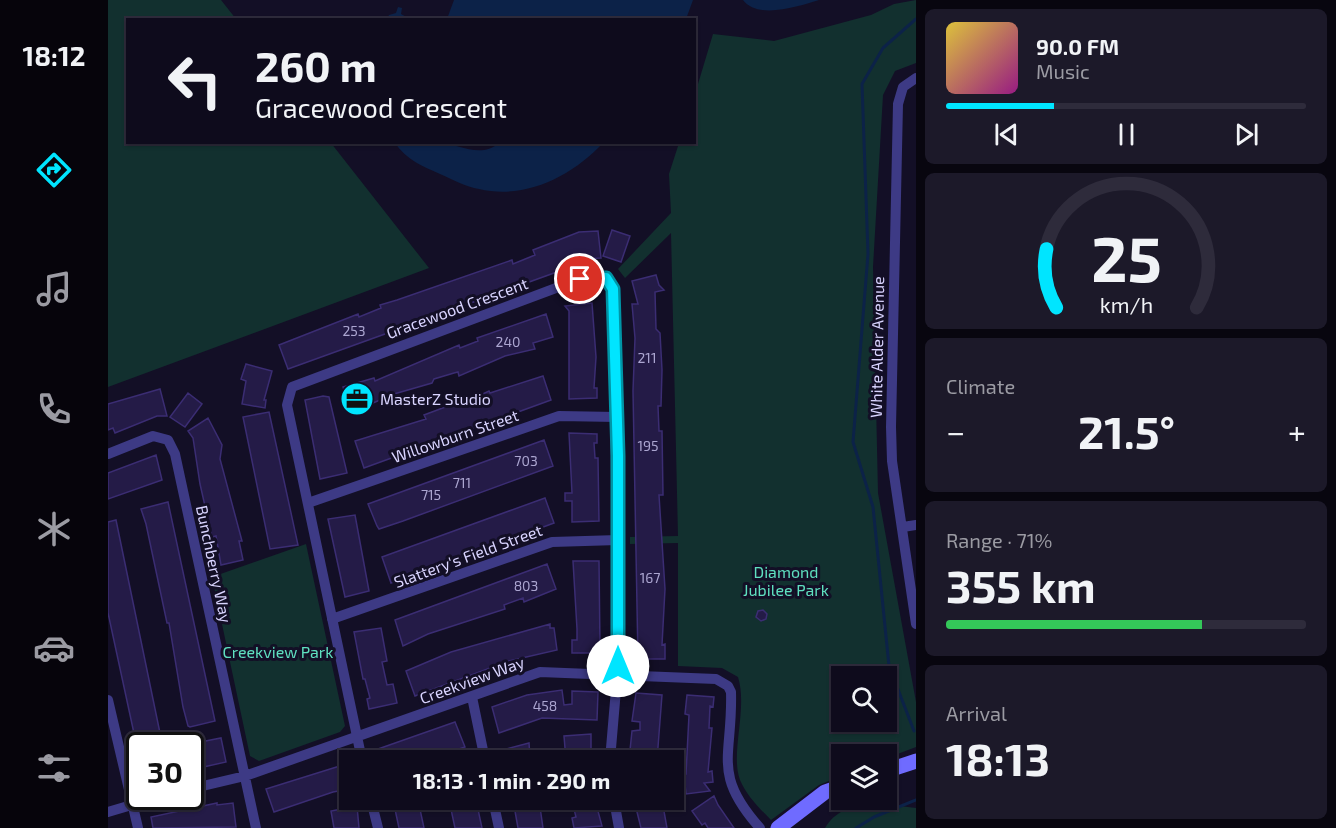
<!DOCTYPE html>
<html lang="en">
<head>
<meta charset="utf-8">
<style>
	:root { --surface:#0e0b1c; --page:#1c1929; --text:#f1f3f6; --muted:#9b9ba3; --line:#2e2b3b; --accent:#00e5ff }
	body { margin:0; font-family:"Exo 2",sans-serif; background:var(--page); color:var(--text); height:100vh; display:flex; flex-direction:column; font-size:22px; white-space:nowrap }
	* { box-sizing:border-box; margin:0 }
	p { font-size:20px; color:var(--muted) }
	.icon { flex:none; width:33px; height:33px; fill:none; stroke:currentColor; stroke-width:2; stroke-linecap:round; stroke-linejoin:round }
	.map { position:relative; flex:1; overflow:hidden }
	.sheet { display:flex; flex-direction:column; gap:9px; padding:9px; background:#08060f; width:420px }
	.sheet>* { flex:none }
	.banner { position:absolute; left:18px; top:18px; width:570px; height:126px; border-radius:0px; box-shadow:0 2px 4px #0004,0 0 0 2px var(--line); background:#0e0b1c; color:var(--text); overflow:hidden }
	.tools { position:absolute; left:723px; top:666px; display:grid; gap:12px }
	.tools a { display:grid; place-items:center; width:66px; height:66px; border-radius:0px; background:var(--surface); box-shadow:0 2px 4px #0004,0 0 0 2px var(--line); font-size:30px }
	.speed { position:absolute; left:18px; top:732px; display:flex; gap:12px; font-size:30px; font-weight:700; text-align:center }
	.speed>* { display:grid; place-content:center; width:78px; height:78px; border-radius:50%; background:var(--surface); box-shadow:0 2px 4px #0004,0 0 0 2px var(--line); line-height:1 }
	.speed .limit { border:3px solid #111; border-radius:9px; background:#fff; color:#111 }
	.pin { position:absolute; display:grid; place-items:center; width:51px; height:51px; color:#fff; margin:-26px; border:3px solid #fff; border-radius:50%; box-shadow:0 2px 6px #0007 }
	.me { position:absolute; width:66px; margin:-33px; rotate:0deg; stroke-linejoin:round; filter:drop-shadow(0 0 4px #0008) }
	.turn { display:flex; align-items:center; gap:21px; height:126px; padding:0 30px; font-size:27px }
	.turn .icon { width:78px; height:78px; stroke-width:2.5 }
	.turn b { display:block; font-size:42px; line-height:51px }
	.big { font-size:45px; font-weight:700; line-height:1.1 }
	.sheet .card { flex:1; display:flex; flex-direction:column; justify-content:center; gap:9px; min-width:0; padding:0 21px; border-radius:9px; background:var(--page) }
	.sheet .dial { align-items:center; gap:0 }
	.dial svg { height:156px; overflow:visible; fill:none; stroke:var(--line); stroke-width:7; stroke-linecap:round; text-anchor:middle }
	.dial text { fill:var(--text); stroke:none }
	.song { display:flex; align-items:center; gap:18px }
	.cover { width:72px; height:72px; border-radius:9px; background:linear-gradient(135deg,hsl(50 70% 55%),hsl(310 70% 35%)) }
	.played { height:6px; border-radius:3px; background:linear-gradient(90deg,var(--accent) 30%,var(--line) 30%) }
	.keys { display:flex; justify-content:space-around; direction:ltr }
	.heat { display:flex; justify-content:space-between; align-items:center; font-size:33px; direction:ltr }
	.charge { height:9px; border-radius:4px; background:linear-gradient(90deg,#34c759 71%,var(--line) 0) }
	.trip { position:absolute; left:231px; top:750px; width:345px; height:60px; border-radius:0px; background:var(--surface); box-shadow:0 2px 4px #0004,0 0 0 2px var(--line); font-weight:700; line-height:60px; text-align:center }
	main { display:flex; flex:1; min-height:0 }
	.dock { display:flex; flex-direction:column; width:108px; justify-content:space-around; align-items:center; background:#06040b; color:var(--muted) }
	.dock .icon { width:42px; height:42px }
	.dock .current { color:var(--accent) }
	.dock b { font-size:27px; color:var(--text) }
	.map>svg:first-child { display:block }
</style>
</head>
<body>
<main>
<nav class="dock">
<b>18:12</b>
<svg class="icon current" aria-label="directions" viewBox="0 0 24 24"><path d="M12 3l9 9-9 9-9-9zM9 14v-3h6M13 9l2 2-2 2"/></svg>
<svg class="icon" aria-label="music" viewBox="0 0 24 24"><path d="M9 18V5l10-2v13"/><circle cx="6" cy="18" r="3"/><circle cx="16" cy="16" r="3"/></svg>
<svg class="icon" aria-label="phone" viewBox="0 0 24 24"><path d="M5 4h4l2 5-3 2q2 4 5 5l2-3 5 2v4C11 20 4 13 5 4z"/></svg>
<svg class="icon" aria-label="climate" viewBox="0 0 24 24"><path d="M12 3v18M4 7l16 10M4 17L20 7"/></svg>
<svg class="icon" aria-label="car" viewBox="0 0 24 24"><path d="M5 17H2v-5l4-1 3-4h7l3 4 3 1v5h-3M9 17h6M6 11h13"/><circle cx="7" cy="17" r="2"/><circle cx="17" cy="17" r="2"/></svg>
<svg class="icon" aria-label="filters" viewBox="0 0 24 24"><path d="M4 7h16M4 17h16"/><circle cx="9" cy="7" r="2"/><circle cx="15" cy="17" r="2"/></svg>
</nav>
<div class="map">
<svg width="808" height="828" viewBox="0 0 808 828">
	<rect width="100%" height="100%" fill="#130f26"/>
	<path fill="#12302f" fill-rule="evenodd" d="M0 0H113L128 19 20 20V142L223 143 321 268 0 387Z
		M808 0V63L787 71 775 95 765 267 770 493 808 702V747L779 758 778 754H734L733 776 711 785 663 820C651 808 639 796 632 780 622 753 640 709 630 677L614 668 570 666V543L522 544V537L570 536 563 233 517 278 510 269 563 213 561 174 571 143 586 142 587 94 605 34 666 41 763 15 786 4ZM734 676H778V722H734Z
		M198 544 237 726 232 732 151 761 142 756 104 577Z
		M759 802 808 808V828H717C727 811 741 808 759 802Z"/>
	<path fill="#0c2248" d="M346 0H585L578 19H339Z
		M635 0H711C691 6 650 20 635 0Z
		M290 7 294 8 293 14 302 19H279L281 15 288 13Z
		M287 143C302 142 317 141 331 142 351 144 372 159 391 143H495C464 176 418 200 371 189 358 187 344 179 332 174 314 166 299 160 287 143Z"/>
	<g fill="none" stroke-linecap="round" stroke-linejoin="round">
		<path stroke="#0c2248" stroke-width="3" d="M806 731 781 666 765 507 745 442 760 254 754 84 775 48 808 19
			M748 828 766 817 808 800"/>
	</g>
	<path fill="#241b47" stroke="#3b2d73" stroke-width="1.5" d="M504 230 522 236 513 262 495 256Z
		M490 231 493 258 469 259 471 264 180 369 171 345 250 314 251 317 273 308 272 305 289 300 404 260 405 264 427 255 425 250 471 232Z
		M548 275 551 285 556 290 547 292 548 329 552 333 554 370 553 406H550L551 431H554L555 495H551L557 589 554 645 557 644V659H530L525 391 527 338 524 304H530L524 281Z
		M484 303 488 357 486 388H489V398L461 399V311L457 306Z
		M438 314 445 337 425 343 427 349 397 356 351 376 350 372 346 373 326 379 324 383 286 394 244 412 235 387 266 378 267 381 351 345 352 348 370 341 369 338Z
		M138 364 164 371 156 400H158L157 408 134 404 138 381 133 379Z
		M435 376 443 400 256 468 247 441 318 419 316 415 348 403 349 406 381 391 382 393Z
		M52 389 59 416H49L7 433 5 428 0 430V404Z
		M80 393 94 404 77 427 62 417Z
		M215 396 221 397 239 473 212 479 197 400Z
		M161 412 190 545 162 549 135 417Z
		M100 418 114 445 112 459 134 541H131L135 560 113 565 108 536 104 537 92 484 85 438 80 431Z
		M461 433 489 434V443H486L487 458H490L491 521 464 522V501H457V493H464Z
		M436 440 445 466 295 521 271 529 269 526 260 504Z
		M48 455 54 480 0 499V473Z
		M437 498 446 523 283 583 274 557Z
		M60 502 107 721 82 727 80 726 75 707 61 623H59L38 524 33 509Z
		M247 515 261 591 237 597 220 519Z
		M8 520 52 733 27 738 0 613V522Z
		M465 561H491L492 648H490V653H464V640H469V629Z
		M439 564 448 589 416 602 415 598 396 605 397 609 320 634 295 646 287 620Z
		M655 610 659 614 658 619 653 621 648 617 650 611Z
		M442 624V628H446L449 650 401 661 307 696 298 671 343 652Z
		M273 628 279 661 274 662 279 685 285 684 289 703 261 709 259 699 262 698 257 679H255L246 632Z
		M454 690 456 705 464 704V691L490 692 489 720 434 718 391 733 384 707 419 695Z
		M528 693 554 695 549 760H521L524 731 532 730V722L524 721Z
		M579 695 606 697 605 707 602 706 601 728H604L600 772 604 771 605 782 596 783 602 791 578 794 576 774H578L581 715 577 714Z
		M347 722 357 747 317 760H274L270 749Z
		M483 734V760H458L456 736Z
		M113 738 118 762 82 770V744Z
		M421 743 422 757 412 760H396L394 750Z
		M235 765 242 792 236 790 225 792 166 812 158 789Z
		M606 796 610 805 626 828H600L597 823 594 825 584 811Z
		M285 800H310L316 828H291Z
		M341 800H368L374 828H347Z
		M405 800H431L435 828H410Z
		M472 800H487L494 826 466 828 464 818 468 817 464 801Z
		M526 800H554L559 828H533Z
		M109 803V805L125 803 128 827 45 828 43 817Z
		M249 806 251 828H226L223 811Z"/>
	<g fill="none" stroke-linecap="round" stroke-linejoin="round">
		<path stroke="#3d3a85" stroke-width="10" d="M808 78 795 87 790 104 783 427 784 461 808 624
			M0 454 45 436 60 440 67 454 148 828
			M200 503 451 416 509 417
			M795 527 808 525
			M224 619 444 542 510 540
			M364 697 377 760
			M0 700 30 828
			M254 760 179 405 184 387 472 279C490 276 504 275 506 297L510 666 502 760
			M82 789 137 776 432 672 608 679 620 686 623 692C625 757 603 773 652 828
			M263 800 270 828
			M385 800 391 828
			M506 800 511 828
			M0 812 54 796"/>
		<path stroke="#6f6bff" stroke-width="15" d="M778 771 808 761
			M670 828 717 792 734 786"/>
	</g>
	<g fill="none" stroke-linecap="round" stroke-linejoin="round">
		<g stroke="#0095a6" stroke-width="15">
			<path id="route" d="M472 279 498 278 505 289 510 456V666"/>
		</g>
		<use href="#route" stroke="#00e5ff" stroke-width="10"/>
	</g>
	<defs>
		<g id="office-disc" transform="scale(1.725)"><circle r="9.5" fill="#00e5ff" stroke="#130f26"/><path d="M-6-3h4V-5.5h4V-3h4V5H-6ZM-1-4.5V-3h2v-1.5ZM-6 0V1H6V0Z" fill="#111"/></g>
	</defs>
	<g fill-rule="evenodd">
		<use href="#office-disc" x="249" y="399"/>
	</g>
	<g text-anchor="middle" stroke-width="6" stroke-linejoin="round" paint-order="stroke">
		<g font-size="14" fill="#aca6d1">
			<text x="246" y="336">253</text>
			<text x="400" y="347">240</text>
			<text x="539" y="363">211</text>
			<text x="540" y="451">195</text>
			<text x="418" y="466">703</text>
			<text x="354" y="488">711</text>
			<text x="323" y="500">715</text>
			<text x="542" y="583">167</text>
			<text x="418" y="591">803</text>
			<text x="437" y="711">458</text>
		</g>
		<g font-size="16" fill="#d9d4ff" stroke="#130f26">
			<text transform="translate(349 308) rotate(-20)" y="6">Gracewood Crescent</text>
			<text transform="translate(769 347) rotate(-89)" y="6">White Alder Avenue</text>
			<text transform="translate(347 436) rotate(-19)" y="6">Willowburn Street</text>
			<text transform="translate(360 556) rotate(-20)" y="6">Slattery's Field Street</text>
			<text transform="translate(106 564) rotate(78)" y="6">Bunchberry Way</text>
			<text transform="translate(364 680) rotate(-20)" y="6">Creekview Way</text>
		</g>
		<g font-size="16" fill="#d9d4ff" stroke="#130f26" text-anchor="start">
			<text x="272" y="405">MasterZ Studio</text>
		</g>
		<g font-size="16" fill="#5fe0c0" stroke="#130f26">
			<text x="678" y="578">Diamond<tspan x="678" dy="18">Jubilee Park</tspan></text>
			<text x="170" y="658">Creekview Park</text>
		</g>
	</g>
</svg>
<div class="tools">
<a><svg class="icon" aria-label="search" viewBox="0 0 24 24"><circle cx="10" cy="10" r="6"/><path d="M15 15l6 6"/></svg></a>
<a><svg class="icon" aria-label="layers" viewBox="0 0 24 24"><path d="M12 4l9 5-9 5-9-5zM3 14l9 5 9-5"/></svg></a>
</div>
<div class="speed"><div class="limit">30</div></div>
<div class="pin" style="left:472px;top:279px;background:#d93025"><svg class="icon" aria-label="arrive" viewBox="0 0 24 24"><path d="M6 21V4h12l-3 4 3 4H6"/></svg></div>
<svg class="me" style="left:510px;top:666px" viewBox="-20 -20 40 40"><circle r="19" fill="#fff"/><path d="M0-13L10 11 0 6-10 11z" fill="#00e5ff"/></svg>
<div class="trip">18:13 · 1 min · 290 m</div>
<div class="banner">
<div class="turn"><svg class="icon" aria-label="left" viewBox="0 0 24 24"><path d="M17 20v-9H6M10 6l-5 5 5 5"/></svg><div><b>260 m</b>Gracewood Crescent</div></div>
</div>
</div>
<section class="sheet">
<div class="card">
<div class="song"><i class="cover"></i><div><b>90.0 FM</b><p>Music</p></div></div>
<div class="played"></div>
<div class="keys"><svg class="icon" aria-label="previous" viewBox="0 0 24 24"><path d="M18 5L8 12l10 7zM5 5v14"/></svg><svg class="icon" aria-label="pause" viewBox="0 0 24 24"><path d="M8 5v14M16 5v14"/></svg><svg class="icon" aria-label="next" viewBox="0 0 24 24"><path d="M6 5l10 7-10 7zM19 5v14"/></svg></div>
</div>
<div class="card dial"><svg viewBox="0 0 100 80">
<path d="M14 69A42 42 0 1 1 86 69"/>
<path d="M14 69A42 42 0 0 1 9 39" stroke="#00e5ff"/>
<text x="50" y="56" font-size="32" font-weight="700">25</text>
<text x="50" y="72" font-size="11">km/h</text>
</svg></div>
<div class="card"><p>Climate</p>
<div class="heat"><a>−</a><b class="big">21.5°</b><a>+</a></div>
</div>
<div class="card"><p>Range · 71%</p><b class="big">355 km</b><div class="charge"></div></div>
<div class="card"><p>Arrival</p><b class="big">18:13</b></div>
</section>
</main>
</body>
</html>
